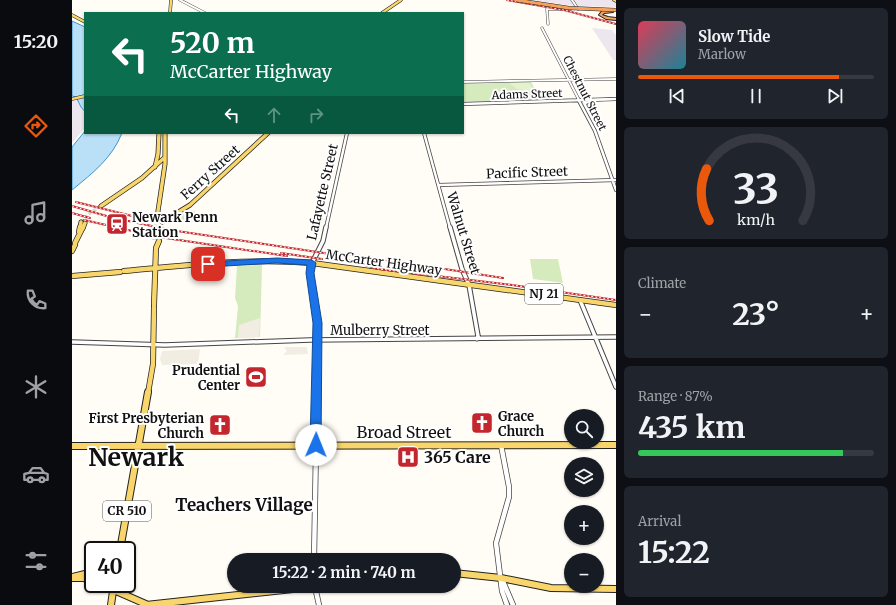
<!DOCTYPE html>
<html lang="en">
<head>
<meta charset="utf-8">
<style>
	:root { --surface:#171b24; --page:#20242c; --text:#f1f3f6; --muted:#9ea1a6; --line:#363941; --accent:#ea580c }
	body { margin:0; font-family:Merriweather,serif; background:var(--page); color:var(--text); height:100vh; display:flex; flex-direction:column; font-size:15px; white-space:nowrap }
	* { box-sizing:border-box; margin:0 }
	p { font-size:13px; color:var(--muted) }
	.icon { flex:none; width:22px; height:22px; fill:none; stroke:currentColor; stroke-width:2; stroke-linecap:round; stroke-linejoin:round }
	.map { position:relative; flex:1; overflow:hidden }
	.sheet { display:flex; flex-direction:column; gap:8px; padding:8px; background:#0d0f14; width:280px }
	.sheet>* { flex:none }
	.top-card { position:absolute; left:12px; top:12px; width:380px; height:122px; border-radius:0px; box-shadow:0 1px 3px #0004; background:#0b6e4f; color:#fff; overflow:hidden }
	.buttons { position:absolute; left:492px; top:409px; display:grid; gap:8px }
	.buttons a { display:grid; place-items:center; width:40px; height:40px; border-radius:50%; background:var(--surface); box-shadow:0 1px 3px #0004; font-size:20px }
	.speed { position:absolute; left:12px; top:541px; display:flex; gap:8px; font-size:20px; font-weight:700; text-align:center }
	.speed>* { display:grid; place-content:center; width:52px; height:52px; border-radius:50%; background:var(--surface); box-shadow:0 1px 3px #0004; line-height:1 }
	.speed .limit { border:2px solid #111; border-radius:6px; background:#fff; color:#111 }
	.pin { position:absolute; display:grid; place-items:center; width:34px; height:34px; color:#fff; margin:-17px; border-radius:8px; box-shadow:0 2px 6px #0006 }
	.me { position:absolute; width:44px; margin:-22px; rotate:1deg; stroke-linejoin:round; filter:drop-shadow(0 0 3px #0008) }
	.turn { display:flex; align-items:center; gap:14px; height:84px; padding:0 20px; font-size:18px }
	.turn .icon { width:52px; height:52px; stroke-width:2.5 }
	.turn b { display:block; font-size:28px; line-height:34px }
	.lanes { display:flex; align-items:center; height:38px; padding:0 20px; background:#0003; justify-content:center; gap:20px; direction:ltr }
	.lanes .off { opacity:.35 }
	.big { font-size:30px; font-weight:700; line-height:1.1 }
	.sheet .widget { flex:1; display:flex; flex-direction:column; justify-content:center; gap:6px; min-width:0; padding:0 14px; border-radius:6px; background:var(--page) }
	.sheet .dial { align-items:center; gap:0 }
	.dial svg { height:104px; overflow:visible; fill:none; stroke:var(--line); stroke-width:7; stroke-linecap:round; text-anchor:middle }
	.dial text { fill:var(--text); stroke:none }
	.song { display:flex; align-items:center; gap:12px }
	.cover { width:48px; height:48px; border-radius:6px; background:linear-gradient(135deg,hsl(350 70% 55%),hsl(190 70% 35%)) }
	.played { height:4px; border-radius:2px; background:linear-gradient(90deg,var(--accent) 85%,var(--line) 85%) }
	.keys { display:flex; justify-content:space-around; direction:ltr }
	.heat { display:flex; justify-content:space-between; align-items:center; font-size:22px; direction:ltr }
	.charge { height:6px; border-radius:3px; background:linear-gradient(90deg,#34c759 87%,var(--line) 0) }
	.trip { position:absolute; left:155px; top:553px; width:234px; height:40px; border-radius:20px; background:var(--surface); box-shadow:0 1px 3px #0004; font-weight:700; line-height:40px; text-align:center }
	main { display:flex; flex:1; min-height:0 }
	.dock { display:flex; flex-direction:column; width:72px; justify-content:space-around; align-items:center; background:#090b0e; color:var(--muted) }
	.dock .icon { width:28px; height:28px }
	.dock .on { color:var(--accent) }
	.dock b { font-size:18px; color:var(--text) }
	.map>svg:first-child { display:block }
</style>
</head>
<body>
<main>
<nav class="dock">
<b>15:20</b>
<svg class="icon on" aria-label="directions" viewBox="0 0 24 24"><path d="M12 3l9 9-9 9-9-9zM9 14v-3h6M13 9l2 2-2 2"/></svg>
<svg class="icon" aria-label="music" viewBox="0 0 24 24"><path d="M9 18V5l10-2v13"/><circle cx="6" cy="18" r="3"/><circle cx="16" cy="16" r="3"/></svg>
<svg class="icon" aria-label="phone" viewBox="0 0 24 24"><path d="M5 4h4l2 5-3 2q2 4 5 5l2-3 5 2v4C11 20 4 13 5 4z"/></svg>
<svg class="icon" aria-label="climate" viewBox="0 0 24 24"><path d="M12 3v18M4 7l16 10M4 17L20 7"/></svg>
<svg class="icon" aria-label="car" viewBox="0 0 24 24"><path d="M5 17H2v-5l4-1 3-4h7l3 4 3 1v5h-3M9 17h6M6 11h13"/><circle cx="7" cy="17" r="2"/><circle cx="17" cy="17" r="2"/></svg>
<svg class="icon" aria-label="filters" viewBox="0 0 24 24"><path d="M4 7h16M4 17h16"/><circle cx="9" cy="7" r="2"/><circle cx="15" cy="17" r="2"/></svg>
</nav>
<div class="map">
<svg width="544" height="605" viewBox="0 0 544 605">
	<rect width="100%" height="100%" fill="#fffdf5"/>
	<path fill="#eee6ef" d="M459 0H544V7L502 6Z
		M520 28 540 30 544 35V60H541Z
		M5 100 13 115V128L0 143V101Z"/>
	<path fill="#d5ebbd" d="M459 82 469 100 391 102V83Z
		M117 210 123 211V222L105 219Z
		M458 259H486L491 283 461 279Z
		M190 265 188 337 163 338 166 306 163 298 165 266Z"/>
	<path fill="#e6f2cf" d="M437 83H457L462 91 445 89Z"/>
	<path fill="#f1ede2" d="M188 318 187 337 166 338 167 325Z
		M212 347H234L235 348 236 354 211 355 215 351Z
		M128 349 126 364 90 365 88 359 90 351Z"/>
	<path fill="#b9e0f7" stroke="#3f96cf" d="M0 21 13 27V112L9 107 4 97 0 96Z
		M13 131V133H50C40 158 22 172 0 190V147Z"/>
	<g fill="none" stroke-linecap="round" stroke-linejoin="round">
		<path stroke="#dbdad3" stroke-width="3.5" stroke-dasharray="3.5 2" stroke-linecap="butt" d="M9 222 18 213 29 206
			M83 228 84 220
			M88 228 89 221"/>
		<path stroke="#dbdad3" stroke-width="4.5" stroke-dasharray="4.5 2.5" stroke-linecap="butt" d="M82 240 83 227
			M87 241 88 227"/>
		<g stroke="#444" stroke-width="3">
			<path id="minor-far3" d="M108 0 133 13
				M500 0 506 9
				M476 24 475 9H499
				M470 28 507 100
				M391 82 544 79
				M519 100 544 99"/>
		</g>
		<g stroke="#444" stroke-width="4">
			<path id="minor-far2" d="M506 99 523 131 544 190
				M391 104 544 99
				M352 133 378 228
				M367 185 544 180
				M254 228 275 133"/>
		</g>
		<g stroke="#444" stroke-width="5.5">
			<path id="minor-far1" d="M378 227 390 269 397 285 406 336 405 339
				M508 300 544 387
				M0 342 93 345 238 340 544 337
				M245 393 246 323 238 273 240 263 251 241 254 227"/>
		</g>
		<g stroke="#444" stroke-width="6">
			<path id="minor" d="M429 445 437 487V497L424 543 430 591 435 605
				M242 560 245 392
				M430 579 441 605
				M243 587 247 605"/>
		</g>
		<g stroke="#222" stroke-width="3.5">
			<path id="major-far3" d="M542 0 544 1
				M98 13 99 0
				M310 13 329 0
				M0 15 13 22
				M0 99 13 96"/>
		</g>
		<g stroke="#222" stroke-width="5">
			<path id="major-far2" d="M83 167 86 154 87 133
				M29 206 70 178 92 158
				M89 221 86 217V211L93 164V133
				M90 222 118 205 196 133
				M8 228 9 222
				M11 228 13 223"/>
		</g>
		<g stroke="#222" stroke-width="6">
			<path id="major-far1" d="M7 232 8 227
				M3 243 11 227
				M0 251 3 245
				M52 271C115 265 177 258 240 263L544 305
				M0 276 48 272
				M82 305 84 248 87 241
				M76 393 81 364 82 307"/>
		</g>
		<g stroke="#222" stroke-width="8">
			<path id="major" d="M0 446 544 445
				M48 550 76 392
				M382 573 429 578 479 588 544 589
				M0 577 21 572
				M1 578H11L21 581
				M28 584 76 605
				M39 605 42 584
				M74 605 249 586"/>
		</g>
		<g stroke="#222" stroke-width="2">
			<path id="highway" d="M540 10H541V12L532 13 530 15 536 17 544 18V20L534 19 527 15 530 11Z"/>
		</g>
		<use href="#minor-far3" stroke="#fff" stroke-width="2"/>
		<use href="#minor-far2" stroke="#fff" stroke-width="2.5"/>
		<use href="#minor-far1" stroke="#fff" stroke-width="3.5"/>
		<use href="#minor" stroke="#fff" stroke-width="4.5"/>
		<use href="#major-far3" stroke="#f9d66b" stroke-width="2.5"/>
		<use href="#major-far2" stroke="#f9d66b" stroke-width="3.5"/>
		<use href="#major-far1" stroke="#f9d66b" stroke-width="4.5"/>
		<use href="#major" stroke="#f9d66b" stroke-width="6"/>
		<use href="#highway" fill="#f5a25d" fill-rule="evenodd"/>
		<g stroke="#c4262e" stroke-width="2">
			<path id="rail" d="M435 0 492 10 544 24
				M4 202 64 217
				M0 206 38 217 98 230 252 253 307 269 440 285 544 300
				M0 213 18 218
				M12 220 87 237 215 256
				M209 253 250 259
				M269 253 431 278"/>
		</g>
		<use href="#rail" stroke="#fff" stroke-width="1" stroke-dasharray="2" stroke-linecap="butt"/>
		<g stroke="#222" stroke-width="4" stroke-linecap="butt">
			<path id="highway-bridge" d="M444 0 497 8 544 10"/>
		</g>
		<use href="#highway-bridge" stroke="#f5a25d" stroke-width="3"/>
	</g>
	<path fill="#1a73e8" stroke="#114b97" d="M205 258 240 260 244 263 242 273 250 323 249 445 248 448 244 449 240 448 238 445 241 323 234 273 235 265 205 263 136 267 132 264 136 262Z"/>
	<defs>
		<g id="station-square" transform="scale(1.15)"><rect x="-9" y="-9" width="18" height="18" rx="4" fill="#c4262e" stroke="#fff"/><path d="M-3-6H3Q5-6 5-4V2Q5 4 3 4L4.5 6H3L1.5 4h-3L-3 6H-4.5L-3 4Q-5 4-5 2V-4Q-5-6-3-6ZM-3.5-4v3h7v-3ZM-3.5 1v1.5H-2V1ZM2 1v1.5H3.5V1Z" fill="#fff"/></g>
		<g id="stadium-square" transform="scale(1.15)"><rect x="-9" y="-9" width="18" height="18" rx="4" fill="#c4262e" stroke="#fff"/><path d="M0-5a6.5 5 0 1 0 0 10a6.5 5 0 1 0 0-10ZM-3.5-1.8h7v3.6h-7Z" fill="#fff"/></g>
		<g id="church-square" transform="scale(1.15)"><rect x="-9" y="-9" width="18" height="18" rx="4" fill="#c4262e" stroke="#fff"/><path d="M-1.2-6h2.4v3.5h3.3v2.4h-3.3V6h-2.4V-.1h-3.3v-2.4h3.3Z" fill="#fff"/></g>
		<g id="hospital-square" transform="scale(1.15)"><rect x="-9" y="-9" width="18" height="18" rx="4" fill="#c4262e" stroke="#fff"/><path d="M-5-5h3v3.5h4V-5h3V5h-3V1.5h-4V5h-3Z" fill="#fff"/></g>
	</defs>
	<g fill-rule="evenodd">
		<use href="#station-square" x="45" y="224"/>
		<use href="#stadium-square" x="184" y="377"/>
		<use href="#church-square" x="410" y="423"/>
		<use href="#church-square" x="148" y="425"/>
		<use href="#hospital-square" x="336" y="457"/>
	</g>
	<g text-anchor="middle" stroke-width="4" stroke-linejoin="round" paint-order="stroke">
		<g font-size="11" fill="#111" stroke="#fff">
			<text transform="translate(513 93) rotate(63)" y="4">Chestnut Street</text>
			<text transform="translate(455 94) rotate(-2)" y="4">Adams Street</text>
		</g>
		<g fill="#fff" stroke="#585858" stroke-width="1">
			<rect x="453" y="284" width="38" height="20" rx="3"/>
			<rect x="31" y="501" width="48" height="20" rx="3"/>
		</g>
		<g font-size="12" font-weight="bold" fill="#111">
			<text x="472" y="298">NJ 21</text>
			<text x="55" y="515">CR 510</text>
		</g>
		<g font-size="13" fill="#111" stroke="#fff">
			<text transform="translate(138 172) rotate(-42)" y="5">Ferry Street</text>
			<text transform="translate(455 172) rotate(-2)" y="5">Pacific Street</text>
			<text transform="translate(250 192) rotate(-77)" y="5">Lafayette Street</text>
			<text transform="translate(392 233) rotate(73)" y="5">Walnut Street</text>
			<text transform="translate(312 262) rotate(8)" y="5">McCarter Highway</text>
			<text x="308" y="335">Mulberry Street</text>
		</g>
		<g font-size="13" font-weight="bold" fill="#111" stroke="#fff" text-anchor="start">
			<text x="60" y="222">Newark Penn<tspan x="60" dy="15">Station</tspan></text>
			<text x="168" y="375" text-anchor="end">Prudential<tspan x="168" dy="15">Center</tspan></text>
			<text x="426" y="421">Grace<tspan x="426" dy="15">Church</tspan></text>
			<text x="132" y="423" text-anchor="end">First Presbyterian<tspan x="132" dy="15">Church</tspan></text>
		</g>
		<g font-size="16" fill="#111" stroke="#fff">
			<text x="332" y="438">Broad Street</text>
		</g>
		<g font-size="16" font-weight="bold" fill="#111" stroke="#fff" text-anchor="start">
			<text x="352" y="463">365 Care</text>
		</g>
		<g font-size="17" font-weight="bold" fill="#111" stroke="#fff">
			<text x="172" y="511">Teachers Village</text>
		</g>
		<g font-size="25" font-weight="bold" fill="#111" stroke="#fff">
			<text x="64" y="466">Newark</text>
		</g>
	</g>
</svg>
<div class="buttons">
<a><svg class="icon" aria-label="search" viewBox="0 0 24 24"><circle cx="10" cy="10" r="6"/><path d="M15 15l6 6"/></svg></a>
<a><svg class="icon" aria-label="layers" viewBox="0 0 24 24"><path d="M12 4l9 5-9 5-9-5zM3 14l9 5 9-5"/></svg></a>
<a>+</a>
<a>−</a>
</div>
<div class="speed"><div class="limit">40</div></div>
<div class="pin" style="left:136px;top:264px;background:#d93025"><svg class="icon" aria-label="arrive" viewBox="0 0 24 24"><path d="M6 21V4h12l-3 4 3 4H6"/></svg></div>
<svg class="me" style="left:244px;top:445px" viewBox="-20 -20 40 40"><circle r="19" fill="#fff"/><path d="M0-13L10 11 0 6-10 11z" fill="#1a73e8"/></svg>
<div class="trip">15:22 · 2 min · 740 m</div>
<div class="top-card">
<div class="turn"><svg class="icon" aria-label="left" viewBox="0 0 24 24"><path d="M17 20v-9H6M10 6l-5 5 5 5"/></svg><div><b>520 m</b>McCarter Highway</div></div>
<div class="lanes"><svg class="icon" aria-label="left" viewBox="0 0 24 24"><path d="M17 20v-9H6M10 6l-5 5 5 5"/></svg><svg class="icon off" aria-label="ahead" viewBox="0 0 24 24"><path d="M12 20V5M6 11l6-6 6 6"/></svg><svg class="icon off" aria-label="right" viewBox="0 0 24 24"><path d="M7 20v-9h11M14 6l5 5-5 5"/></svg></div>
</div>
</div>
<section class="sheet">
<div class="widget">
<div class="song"><i class="cover"></i><div><b>Slow Tide</b><p>Marlow</p></div></div>
<div class="played"></div>
<div class="keys"><svg class="icon" aria-label="previous" viewBox="0 0 24 24"><path d="M18 5L8 12l10 7zM5 5v14"/></svg><svg class="icon" aria-label="pause" viewBox="0 0 24 24"><path d="M8 5v14M16 5v14"/></svg><svg class="icon" aria-label="next" viewBox="0 0 24 24"><path d="M6 5l10 7-10 7zM19 5v14"/></svg></div>
</div>
<div class="widget dial"><svg viewBox="0 0 100 80">
<path d="M14 69A42 42 0 1 1 86 69"/>
<path d="M14 69A42 42 0 0 1 12 29" stroke="#ea580c"/>
<text x="50" y="56" font-size="32" font-weight="700">33</text>
<text x="50" y="72" font-size="11">km/h</text>
</svg></div>
<div class="widget"><p>Climate</p>
<div class="heat"><a>−</a><b class="big">23°</b><a>+</a></div>
</div>
<div class="widget"><p>Range · 87%</p><b class="big">435 km</b><div class="charge"></div></div>
<div class="widget"><p>Arrival</p><b class="big">15:22</b></div>
</section>
</main>
</body>
</html>
